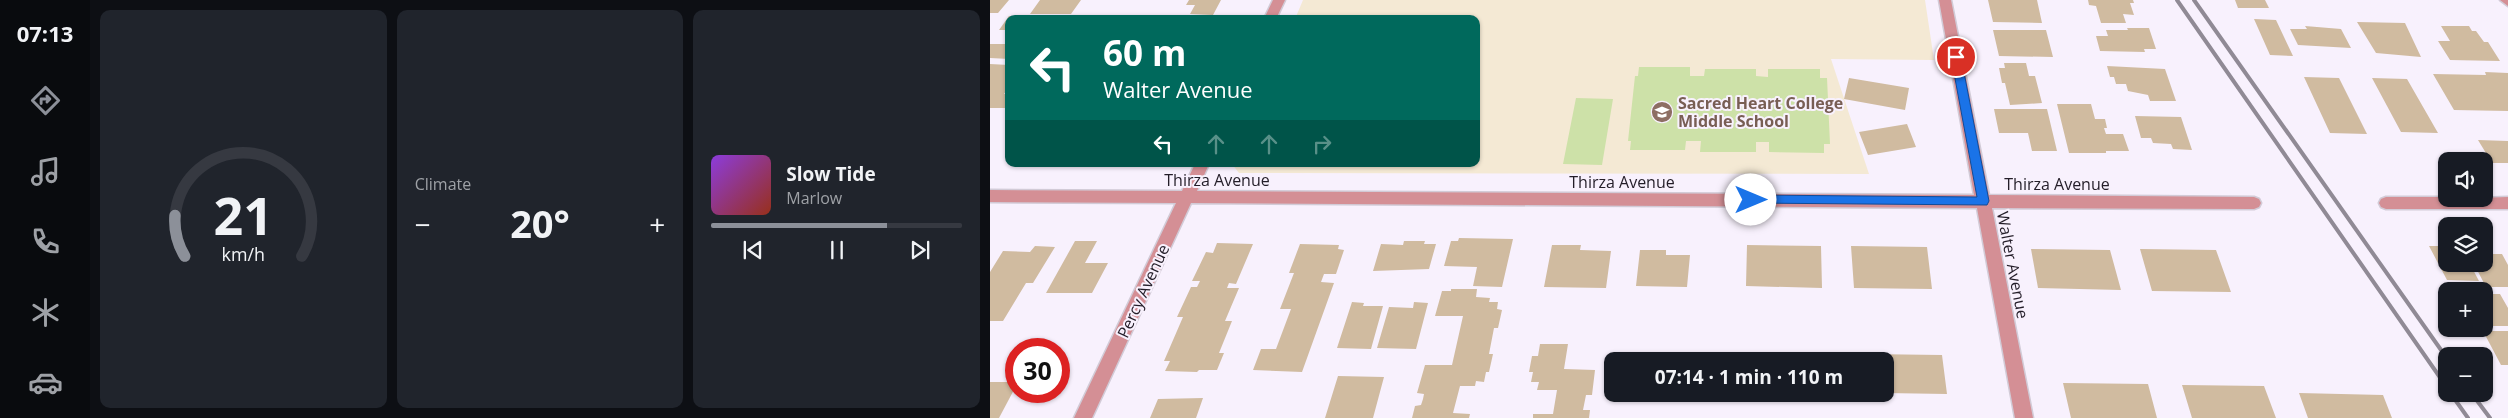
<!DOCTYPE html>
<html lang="en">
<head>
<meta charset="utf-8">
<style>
	:root { --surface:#171b24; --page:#20242c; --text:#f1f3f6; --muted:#9ea1a6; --line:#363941; --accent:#8c9099 }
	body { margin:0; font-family:"Open Sans",sans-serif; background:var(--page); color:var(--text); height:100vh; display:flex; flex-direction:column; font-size:19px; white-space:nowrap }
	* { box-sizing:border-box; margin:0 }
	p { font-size:16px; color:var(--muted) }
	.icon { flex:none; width:28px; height:28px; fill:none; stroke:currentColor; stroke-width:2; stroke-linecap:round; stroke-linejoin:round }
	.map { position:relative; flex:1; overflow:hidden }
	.side { display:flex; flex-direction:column; gap:10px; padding:10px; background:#0d0f14; width:900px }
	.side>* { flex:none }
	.hud { position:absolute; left:15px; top:15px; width:475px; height:152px; border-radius:10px; box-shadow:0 1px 4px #0004; background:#00695c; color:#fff; overflow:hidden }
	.buttons { position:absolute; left:1448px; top:152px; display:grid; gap:10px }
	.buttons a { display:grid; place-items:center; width:55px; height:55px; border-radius:10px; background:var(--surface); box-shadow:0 1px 4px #0004; font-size:25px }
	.speed { position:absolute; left:15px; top:338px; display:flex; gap:10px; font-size:25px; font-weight:700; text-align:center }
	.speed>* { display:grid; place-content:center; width:65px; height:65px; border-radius:50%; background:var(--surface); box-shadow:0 1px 4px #0004; line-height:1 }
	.speed .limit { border:8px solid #d22; background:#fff; color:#111 }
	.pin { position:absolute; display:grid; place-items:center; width:42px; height:42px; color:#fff; margin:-21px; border:2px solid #fff; border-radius:50%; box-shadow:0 1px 5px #0007 }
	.me { position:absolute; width:55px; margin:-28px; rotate:90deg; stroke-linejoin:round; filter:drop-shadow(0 0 4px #0008) }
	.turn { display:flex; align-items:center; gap:18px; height:105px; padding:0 15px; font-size:22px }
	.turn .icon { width:65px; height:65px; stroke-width:2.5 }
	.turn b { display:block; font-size:35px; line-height:42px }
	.lanes { display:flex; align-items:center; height:48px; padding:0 15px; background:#0003; justify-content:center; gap:25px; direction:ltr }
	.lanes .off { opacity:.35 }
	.big { font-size:38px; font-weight:700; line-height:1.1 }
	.side .card { flex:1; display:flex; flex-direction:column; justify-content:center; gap:8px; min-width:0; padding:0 18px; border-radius:10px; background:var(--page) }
	.side .dial { align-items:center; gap:0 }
	.dial svg { height:130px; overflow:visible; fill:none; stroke:var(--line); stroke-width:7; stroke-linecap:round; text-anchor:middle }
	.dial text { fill:var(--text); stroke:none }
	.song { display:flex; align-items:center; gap:15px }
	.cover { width:60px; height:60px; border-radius:8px; background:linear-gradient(135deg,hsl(270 70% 55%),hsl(10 70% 35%)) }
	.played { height:5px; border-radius:2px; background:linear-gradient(90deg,var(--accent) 70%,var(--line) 70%) }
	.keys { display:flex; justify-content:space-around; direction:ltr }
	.heat { display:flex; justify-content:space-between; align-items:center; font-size:28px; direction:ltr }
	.side .tiles { flex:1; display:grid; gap:10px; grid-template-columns:repeat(3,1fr) }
	.trip { position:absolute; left:614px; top:352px; width:290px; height:50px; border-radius:10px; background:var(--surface); box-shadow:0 1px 4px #0004; font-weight:700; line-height:50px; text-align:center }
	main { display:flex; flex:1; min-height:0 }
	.menu { display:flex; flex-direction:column; width:90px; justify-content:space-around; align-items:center; background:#090b0e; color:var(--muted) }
	.menu .icon { width:35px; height:35px }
	.menu .selected { color:var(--accent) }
	.menu b { font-size:22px; color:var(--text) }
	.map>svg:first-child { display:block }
</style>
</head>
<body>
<main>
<nav class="menu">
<b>07:13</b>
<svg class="icon selected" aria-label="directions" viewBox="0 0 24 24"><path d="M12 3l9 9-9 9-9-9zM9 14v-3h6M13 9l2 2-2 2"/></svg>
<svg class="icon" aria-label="music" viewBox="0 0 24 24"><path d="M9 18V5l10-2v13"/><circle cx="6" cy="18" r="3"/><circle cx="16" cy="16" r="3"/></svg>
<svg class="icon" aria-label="phone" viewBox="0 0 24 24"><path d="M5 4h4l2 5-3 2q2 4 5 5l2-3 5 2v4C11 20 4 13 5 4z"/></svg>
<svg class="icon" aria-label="climate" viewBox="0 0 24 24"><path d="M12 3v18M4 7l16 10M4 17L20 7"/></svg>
<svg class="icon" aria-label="car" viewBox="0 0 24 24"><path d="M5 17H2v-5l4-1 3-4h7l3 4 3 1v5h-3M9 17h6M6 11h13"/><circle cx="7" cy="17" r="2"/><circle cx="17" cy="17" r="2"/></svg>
</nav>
<section class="side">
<div class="tiles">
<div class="card dial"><svg viewBox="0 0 100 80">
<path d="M14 69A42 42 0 1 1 86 69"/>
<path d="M14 69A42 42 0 0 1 8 44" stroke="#8c9099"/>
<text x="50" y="56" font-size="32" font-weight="700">21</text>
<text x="50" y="72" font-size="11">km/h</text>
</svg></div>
<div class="card"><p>Climate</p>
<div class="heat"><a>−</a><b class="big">20°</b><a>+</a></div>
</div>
<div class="card">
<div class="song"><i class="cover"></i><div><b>Slow Tide</b><p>Marlow</p></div></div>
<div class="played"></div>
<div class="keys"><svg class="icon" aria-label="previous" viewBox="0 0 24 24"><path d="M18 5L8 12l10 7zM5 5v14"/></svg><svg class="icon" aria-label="pause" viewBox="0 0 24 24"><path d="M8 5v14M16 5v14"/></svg><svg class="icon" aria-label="next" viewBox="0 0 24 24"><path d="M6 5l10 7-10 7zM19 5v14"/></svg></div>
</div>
</div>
</section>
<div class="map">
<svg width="1518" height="418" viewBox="0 0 1518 418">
	<rect width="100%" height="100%" fill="#f8f1fd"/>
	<path fill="#f4e9d4" d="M313 0H935L944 60 841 59 879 174 249 173 242 164H486V19H305Z"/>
	<path fill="#cde1a8" d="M649 67H700V76H714L715 69H766V76L778 77V69H830V78H837L840 144H834V153L779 152V142H766V152H710L711 141H696L695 150H640L641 141H638L645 76H648Z
		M586 98 623 99 612 165 573 164Z"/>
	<path fill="#d0bba0" d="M0 0H19L8 13H0Z
		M50 0H91L81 14H40Z
		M199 0H231L223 15 200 14 205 5H196Z
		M998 0H1047L1052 23 1003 22Z
		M1098 0H1143L1144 3H1140L1144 15 1133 14 1136 23H1111L1106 6 1099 5Z
		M1245 0H1275L1279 8H1248Z
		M19 16 58 17V19H19V30H9Z
		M1264 19 1286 20 1303 56 1280 55Z
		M1367 22 1415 23 1431 57 1386 53Z
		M1315 26 1351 29 1361 48 1308 45 1300 29H1317Z
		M1451 26H1479L1482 31H1486L1494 42H1498L1510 61 1460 60 1448 41H1460Z
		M1137 28H1159L1166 49H1154L1155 52 1110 51 1106 36H1118L1116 30H1138Z
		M1003 30H1056L1063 57 1009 56Z
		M0 44H19V59L0 58Z
		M1014 63H1036L1039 76H1045L1052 103 1020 105 1015 83H1012L1009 68H1015Z
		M0 64 19 65V87L14 94H19V108H0Z
		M1117 66 1175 69 1186 101H1160L1158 95 1138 91 1136 84H1126L1124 77H1120Z
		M1495 72 1518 73V111L1464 110 1443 74 1496 75Z
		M1314 77 1349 78 1377 134 1340 133Z
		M859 78 919 88 915 110 854 99Z
		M1382 78 1417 79 1448 133 1411 132Z
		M1067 104H1101L1105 119H1115L1117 128H1114L1116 134H1133L1139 151H1116V153H1079Z
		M1004 109H1057L1067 151H1042L1038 133H1009Z
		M1145 116 1191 117 1202 150 1183 149 1181 144 1163 143 1161 138H1151Z
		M917 124 926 147 878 155 869 132Z
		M1488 140 1518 141V163H1502Z
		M469 238 523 239 512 287 483 286 487 267 454 266 461 241H468Z
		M85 241H107L95 263H118L102 293H56Z
		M414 241H435L434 244H446L439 269 383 271 391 244 413 245Z
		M227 243 263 244 246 284 239 283 237 288H249L235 321H242L229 353H234L227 370H209L207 372 175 371 180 361H174L193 317H187L201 287H207L210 281H202L216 252 223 253Z
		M310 244 349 245 348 249 354 250 346 274H334L331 282 344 283 312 372 263 370 271 349H286L301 309H290L304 273H299Z
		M562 245H591L590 250 621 251 616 288 554 287Z
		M757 245 831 246 832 288 756 286Z
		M45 246 65 247 43 283H36L13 321H0V272L13 251 40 252Z
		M861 246 937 247 942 289 864 288Z
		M1439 246H1456V264H1480L1489 281 1457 280Z
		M1041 249 1120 250 1131 290 1048 288Z
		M1150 249 1226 250 1241 292 1162 291Z
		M650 250H676V255H700L697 287 646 286Z
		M1494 254H1512L1518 265V287H1496L1484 264H1494Z
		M461 289H487L486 297 500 298 499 302H508L507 309 512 310 508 328H504L499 354H503L499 372H496L494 382 486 381 485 386H470L463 413 480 414 479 418H422L425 406 431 405 433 399 434 394 427 393 435 365H462L473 316H445L452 291H461Z
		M1494 294H1510L1518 308V326H1494Z
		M362 302 374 303 373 306H393L381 349 347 348Z
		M424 302 438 303 426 349 387 348 399 307 423 308Z
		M1493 331H1518V365H1511Z
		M550 344H578L574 369 605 370 602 395H596L593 410H600L599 418H543V414H563L567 390H547L549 382H541L543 372H539L542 356H548Z
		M801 353 952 355 957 394 895 393V361H801Z
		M348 376 394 377 383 418H335Z
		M0 382H26V386L9 418H0Z
		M1073 383 1158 384 1167 418H1081Z
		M1192 385 1274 386 1286 418H1202Z
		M1309 393 1393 395 1402 418H1318Z
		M213 398 206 418H160L168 399Z"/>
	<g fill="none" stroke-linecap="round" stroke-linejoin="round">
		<g stroke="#d2cbd7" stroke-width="3">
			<path id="street" d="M283 0H295L286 19H274Z
				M949 0H961L999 195 1264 197 1269 199 1271 203 1269 207 1264 209 1002 208 1043 418H1025L987 208 201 203 102 418H84L186 203 0 202V190L192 191 205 164H219L207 191 984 195Z
				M1510 0H1518V6Z
				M1396 197H1456V199L1518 197V209H1396L1391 207 1389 203 1391 199Z"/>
		</g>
		<use href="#street" fill="#d48f95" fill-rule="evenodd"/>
		<path stroke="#908a95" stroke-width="4" d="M1187 0 1456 386
			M1204 0 1456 357
			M1461 394 1478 418
			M1482 394 1500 418"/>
	</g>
	<path fill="#1a73e8" stroke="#114b97" d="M966 53 971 57 999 201 997 205 757 203V197L761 195 987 197 961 57Z"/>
	<defs>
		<g id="school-disc" transform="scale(1.125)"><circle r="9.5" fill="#8d6e63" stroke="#f8f1fd"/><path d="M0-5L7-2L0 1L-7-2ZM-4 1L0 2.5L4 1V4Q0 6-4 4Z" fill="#fff"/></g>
	</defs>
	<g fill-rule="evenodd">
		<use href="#school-disc" x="672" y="112"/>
	</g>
	<g text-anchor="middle" stroke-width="4" stroke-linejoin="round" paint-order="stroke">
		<g font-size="16" font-weight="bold" fill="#785e54" stroke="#f8f1fd" text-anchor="start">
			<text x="688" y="109">Sacred Heart College<tspan x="688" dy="18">Middle School</tspan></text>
		</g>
		<g font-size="16" fill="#231d28" stroke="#f8f1fd">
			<text x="227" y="186">Thirza Avenue</text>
			<text x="632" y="188">Thirza Avenue</text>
			<text x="1067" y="190">Thirza Avenue</text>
			<text transform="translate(1023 265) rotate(79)" y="6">Walter Avenue</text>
			<text transform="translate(153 291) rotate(-65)" y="6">Percy Avenue</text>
		</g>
	</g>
</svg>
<div class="buttons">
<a><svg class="icon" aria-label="sound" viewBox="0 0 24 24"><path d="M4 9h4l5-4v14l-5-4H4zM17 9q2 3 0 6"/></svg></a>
<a><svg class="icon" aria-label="layers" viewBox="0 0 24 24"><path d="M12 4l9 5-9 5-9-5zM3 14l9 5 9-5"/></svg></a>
<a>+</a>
<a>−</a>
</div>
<div class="speed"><div class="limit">30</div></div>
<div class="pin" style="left:966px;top:57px;background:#d93025"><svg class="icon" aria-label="arrive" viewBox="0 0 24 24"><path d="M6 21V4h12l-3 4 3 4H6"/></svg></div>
<svg class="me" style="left:761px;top:200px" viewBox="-20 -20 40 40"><circle r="19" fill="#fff"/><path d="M0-13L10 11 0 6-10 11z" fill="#1a73e8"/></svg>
<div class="trip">07:14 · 1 min · 110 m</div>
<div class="hud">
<div class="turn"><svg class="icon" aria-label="left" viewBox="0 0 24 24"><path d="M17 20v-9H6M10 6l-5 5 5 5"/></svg><div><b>60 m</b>Walter Avenue</div></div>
<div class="lanes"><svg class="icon" aria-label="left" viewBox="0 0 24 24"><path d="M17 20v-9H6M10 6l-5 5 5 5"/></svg><svg class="icon off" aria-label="ahead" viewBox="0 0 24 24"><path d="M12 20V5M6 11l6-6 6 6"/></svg><svg class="icon off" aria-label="ahead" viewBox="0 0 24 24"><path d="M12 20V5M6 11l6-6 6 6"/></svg><svg class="icon off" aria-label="right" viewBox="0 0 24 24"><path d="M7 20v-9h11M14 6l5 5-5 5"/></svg></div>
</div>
</div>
</main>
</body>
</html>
